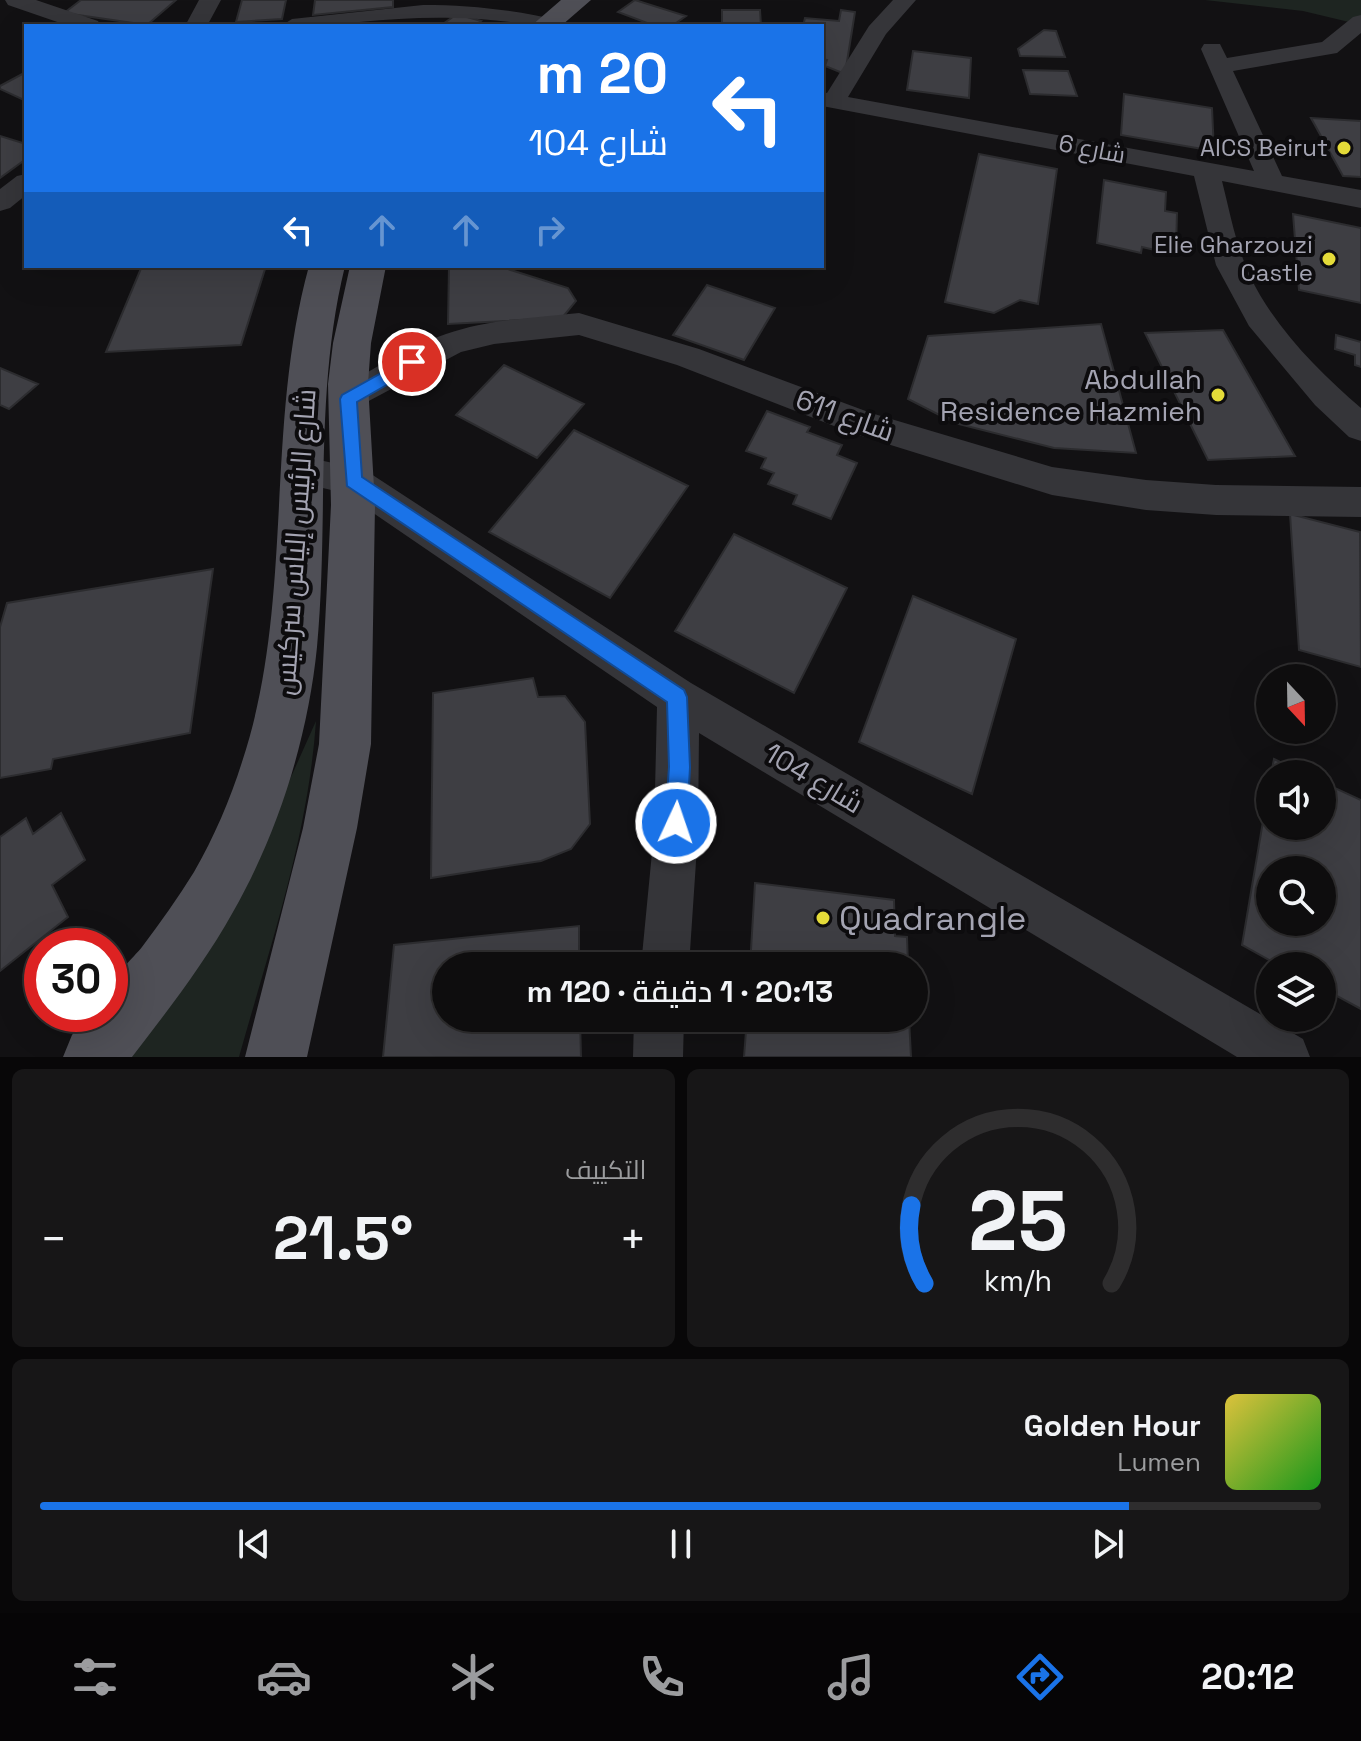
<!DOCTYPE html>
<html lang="ar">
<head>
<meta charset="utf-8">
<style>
	:root { --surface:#0e0d0e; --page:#171617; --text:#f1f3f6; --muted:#9b9c9e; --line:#2e2d2e; --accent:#1a73e8 }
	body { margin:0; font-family:"Space Grotesk",Cairo,sans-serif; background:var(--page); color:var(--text); direction:rtl; height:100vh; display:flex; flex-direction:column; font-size:30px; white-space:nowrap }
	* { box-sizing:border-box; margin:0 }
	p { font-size:26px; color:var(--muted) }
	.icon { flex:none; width:44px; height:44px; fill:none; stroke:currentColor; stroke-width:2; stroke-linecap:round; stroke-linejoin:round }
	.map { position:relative; height:1057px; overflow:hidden; direction:ltr }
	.drawer { display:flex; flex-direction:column; gap:12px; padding:12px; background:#080708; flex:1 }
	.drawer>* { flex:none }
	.guide { position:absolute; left:24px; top:24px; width:800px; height:244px; border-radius:0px; box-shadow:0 8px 32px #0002,0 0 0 2px var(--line); direction:rtl; background:#1a73e8; color:#fff; overflow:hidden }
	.needle { width:52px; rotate:158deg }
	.buttons { position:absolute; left:1256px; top:664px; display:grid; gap:16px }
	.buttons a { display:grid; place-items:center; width:80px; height:80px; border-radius:50%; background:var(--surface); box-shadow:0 8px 32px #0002,0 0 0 2px var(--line); font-size:40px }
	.speed { position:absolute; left:24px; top:928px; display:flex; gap:16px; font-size:40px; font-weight:700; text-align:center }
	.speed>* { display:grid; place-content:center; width:104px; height:104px; border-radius:50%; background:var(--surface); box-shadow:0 8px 32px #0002,0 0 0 2px var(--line); line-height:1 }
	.speed .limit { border:12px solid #d22; background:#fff; color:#111 }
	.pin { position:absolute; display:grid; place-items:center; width:68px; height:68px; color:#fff; margin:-34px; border:4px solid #fff; border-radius:50%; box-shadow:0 2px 8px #0007 }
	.me { position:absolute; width:88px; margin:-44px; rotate:3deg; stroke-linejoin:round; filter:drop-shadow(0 0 6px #0008) }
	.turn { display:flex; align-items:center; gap:28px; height:168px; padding:0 24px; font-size:36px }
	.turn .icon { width:104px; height:104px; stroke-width:2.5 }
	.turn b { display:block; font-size:56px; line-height:68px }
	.lanes { display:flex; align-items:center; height:76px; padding:0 24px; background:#0003; justify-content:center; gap:40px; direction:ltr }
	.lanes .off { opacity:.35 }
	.big { font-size:60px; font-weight:600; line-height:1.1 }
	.drawer .tile { flex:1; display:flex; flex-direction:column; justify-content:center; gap:12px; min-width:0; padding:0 28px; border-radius:12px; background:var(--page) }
	.drawer .dial { align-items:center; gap:0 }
	.dial svg { height:208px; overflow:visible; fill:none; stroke:var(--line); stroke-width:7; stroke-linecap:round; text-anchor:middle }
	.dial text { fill:var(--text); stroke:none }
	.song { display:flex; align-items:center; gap:24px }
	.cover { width:96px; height:96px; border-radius:12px; background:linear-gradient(135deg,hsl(50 70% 55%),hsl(120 70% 35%)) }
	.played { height:8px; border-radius:4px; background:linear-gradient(90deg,var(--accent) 85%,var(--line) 85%) }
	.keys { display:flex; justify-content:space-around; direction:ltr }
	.heat { display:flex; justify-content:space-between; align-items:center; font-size:44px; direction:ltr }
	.drawer .tiles { flex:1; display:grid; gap:12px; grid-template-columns:1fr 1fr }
	.tile:last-child { grid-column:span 2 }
	.trip { position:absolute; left:432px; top:952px; width:496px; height:80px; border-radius:40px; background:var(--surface); box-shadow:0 8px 32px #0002,0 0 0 2px var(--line); font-weight:600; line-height:80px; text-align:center; direction:rtl }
	.tab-bar { display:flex; height:128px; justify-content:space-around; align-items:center; background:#060506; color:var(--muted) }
	.tab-bar .icon { width:56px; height:56px }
	.tab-bar .on { color:var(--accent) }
	.tab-bar b { font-size:36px; color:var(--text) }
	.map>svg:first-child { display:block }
</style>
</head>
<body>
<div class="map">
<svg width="1361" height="1057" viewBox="0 0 1361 1057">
	<rect width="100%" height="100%" fill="#121113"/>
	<path fill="#1e2521" d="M1205 0H1361V16L1349 22 1303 11Z
		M316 721C308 837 270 946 239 1057H118L270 824Z"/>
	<path fill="#3e3e43" stroke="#2c2c2f" stroke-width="2" fill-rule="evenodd" d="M81 0H176L147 25 64 13Z
		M242 0H286L282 19 236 22Z
		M315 0H393V7L313 15Z
		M635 0 686 16 676 23 683 26H655L618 12Z
		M722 10H760L761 26H722Z
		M841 10 855 12 845 74 825 66 827 60 822 59V26H803L805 18 839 21Z
		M457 14 481 21 475 26H440Z
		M1044 30 1056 31 1065 57 1020 56 1018 49Z
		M913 51 971 58 969 98 907 90Z
		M1023 70 1068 71 1077 96 1030 94Z
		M26 72V101L0 89V86Z
		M1124 94 1212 108 1214 151 1121 135Z
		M1311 118 1361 121V177L1343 176Z
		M0 136 26 144V159L0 178Z
		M979 154 1057 169 1038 304 1020 300 994 313 945 302Z
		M1104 180 1166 192 1165 211 1177 213 1176 248 1160 244 1159 251 1142 247 1141 253 1097 243Z
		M1293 214 1361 228V303L1299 290Z
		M142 266H266L241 345 106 352Z
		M449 266H498L568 288 576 301 562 318 448 324Z
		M707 285 775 308 744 360 673 335Z
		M1101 324 1136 453 1054 448 955 423 908 399 928 336Z
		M1223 330 1295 456 1208 460 1145 333Z
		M1336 335 1361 342V367L1355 365V355L1335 349Z
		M504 365 584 404 537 458 456 415Z
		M0 368 38 384 9 409 0 405Z
		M767 411 810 427 807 432 842 445 837 455 857 463 831 519 793 504 797 495 768 484 774 473 761 468 766 458 746 451Z
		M574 430 688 486 610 598 489 532Z
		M1290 514 1360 532 1361 667 1299 650Z
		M734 534 847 588 794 693 675 631Z
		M213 569 190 733 53 759 51 769 0 778V627L7 603Z
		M913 596 1016 639 972 794 859 742Z
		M533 678 538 697 565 696 585 722 590 824 571 849 541 861 431 878 433 693Z
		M1274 759 1305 774H1271Z
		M1270 780V826H1322V782L1361 800V1009L1322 988V966H1280L1242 945ZM1270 870H1322V922H1270Z
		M61 813 85 860 52 885 68 917 0 971V837L26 818 33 834Z
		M755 883 894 900 895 936 907 937 908 966H750Z
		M579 926V966H446V1018H580L581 1057H383L394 945Z
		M747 1018H909L911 1057H744Z"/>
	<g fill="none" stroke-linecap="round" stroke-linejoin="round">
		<path fill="#353539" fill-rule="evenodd" d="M5 0H36L98 21 101 26H69L8 5Z
			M199 0H221L207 26H185Z
			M893 0H916L886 34 848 97 1254 171 1201 49 1204 44H1220L1227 58 1322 42 1353 17 1361 15V33L1337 53 1233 71 1282 176 1361 190V208L1222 181C1230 213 1236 246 1250 276 1274 327 1319 372 1361 408V441L1349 437 1315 405 1249 326 1216 265 1194 176 822 106V92L827 93 869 26Z
			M423 5C471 5 515 10 562 21L565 26C528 26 491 18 454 18 396 16 339 26 281 26L292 19Z
			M26 174V195L10 208 0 211V189L17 176Z
			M579 313 699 349 871 413 1052 467 1146 480 1216 485 1361 487V517L1216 515 1146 510 1052 495 852 433 677 365 579 335 494 344 461 352 348 412 337 408 332 399 337 390C372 370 407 347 446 334 489 319 534 318 579 313Z
			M301 456 365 470 691 683 1303 1039 1310 1057H1237L699 733 698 832 689 966H641L654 832 657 707 344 493 289 480 284 470 289 460Z
			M634 1018H684L683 1057H633Z"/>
		<path fill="#4f4f56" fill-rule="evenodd" d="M561 0H591L561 26H531Z
			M309 266H345C314 392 329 519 317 647 308 738 278 833 233 912 204 964 168 1010 132 1057H63L72 1035 89 1014H110C110 1006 109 997 110 990 113 976 133 958 142 947 160 923 178 898 194 872 214 837 230 800 242 762 295 602 264 429 309 266Z
			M350 266H386L371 343 368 384 375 505 371 744 357 828 307 1057H245L303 828 319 744 331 505 328 384 333 343Z"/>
	</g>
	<path fill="#1a73e8" stroke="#114b97" stroke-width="2" d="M412 356 420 362 418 367 357 402 362 477 684 690 687 697 690 767 687 823 684 831 676 834 668 831 665 823 669 767 667 702 347 486 340 399 342 395Z"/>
	<g fill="#e4db39" stroke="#0d0c0e" stroke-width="3">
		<circle cx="1344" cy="148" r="8"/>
		<circle cx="1329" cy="259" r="8"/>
		<circle cx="1218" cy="395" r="8"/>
		<circle cx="823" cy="918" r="8"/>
	</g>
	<g text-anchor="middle" stroke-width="8" stroke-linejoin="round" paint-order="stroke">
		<g font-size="24" fill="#a4a4b2" stroke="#0d0c0e" text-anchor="end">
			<text x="1328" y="156">AICS Beirut</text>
			<text x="1313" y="253">Elie Gharzouzi<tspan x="1313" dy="28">Castle</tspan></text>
		</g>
		<g font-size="24" fill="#a4a4b2" stroke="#0d0c0e">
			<text transform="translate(1092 149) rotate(11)" y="8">شارع 6</text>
		</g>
		<g font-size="28" fill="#a4a4b2" stroke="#0d0c0e" text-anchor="end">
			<text x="1202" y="389">Abdullah<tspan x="1202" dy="32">Residence Hazmieh</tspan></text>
		</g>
		<g font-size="28" fill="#a4a4b2" stroke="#0d0c0e">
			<text transform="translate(845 415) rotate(20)" y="10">شارع 611</text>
			<text transform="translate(295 542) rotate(-86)" y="10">شارع الرئيس إلياس سركيس</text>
			<text transform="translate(814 778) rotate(31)" y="10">شارع 104</text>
		</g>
		<g font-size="34" fill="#a4a4b2" stroke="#0d0c0e" text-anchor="start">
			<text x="839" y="930">Quadrangle</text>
		</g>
	</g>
</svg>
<div class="buttons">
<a><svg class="needle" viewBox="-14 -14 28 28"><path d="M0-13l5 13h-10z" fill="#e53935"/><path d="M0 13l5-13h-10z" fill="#9b9c9e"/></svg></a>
<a><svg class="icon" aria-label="sound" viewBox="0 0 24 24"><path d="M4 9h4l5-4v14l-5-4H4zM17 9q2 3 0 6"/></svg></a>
<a><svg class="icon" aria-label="search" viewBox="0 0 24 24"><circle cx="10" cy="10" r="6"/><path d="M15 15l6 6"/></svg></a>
<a><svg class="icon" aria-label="layers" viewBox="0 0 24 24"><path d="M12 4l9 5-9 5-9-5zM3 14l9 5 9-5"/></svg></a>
</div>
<div class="speed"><div class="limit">30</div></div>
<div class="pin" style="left:412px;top:362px;background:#d93025"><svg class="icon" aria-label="arrive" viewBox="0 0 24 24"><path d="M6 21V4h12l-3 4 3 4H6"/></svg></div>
<svg class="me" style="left:676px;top:823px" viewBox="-20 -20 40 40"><circle r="17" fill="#1a73e8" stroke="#fff" stroke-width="3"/><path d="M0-11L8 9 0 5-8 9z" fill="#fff"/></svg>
<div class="trip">20:13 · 1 دقيقة · 120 m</div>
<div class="guide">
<div class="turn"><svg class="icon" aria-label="left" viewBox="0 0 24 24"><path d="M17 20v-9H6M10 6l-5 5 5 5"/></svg><div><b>20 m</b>شارع 104</div></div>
<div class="lanes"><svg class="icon" aria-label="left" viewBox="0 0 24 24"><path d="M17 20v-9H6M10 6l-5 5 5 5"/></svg><svg class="icon off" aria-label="ahead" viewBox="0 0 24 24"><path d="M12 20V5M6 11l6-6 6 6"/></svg><svg class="icon off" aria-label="ahead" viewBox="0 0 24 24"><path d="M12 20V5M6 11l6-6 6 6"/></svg><svg class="icon off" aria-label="right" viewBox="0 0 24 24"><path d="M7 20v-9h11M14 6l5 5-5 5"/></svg></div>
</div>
</div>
<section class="drawer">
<div class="tiles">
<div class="tile dial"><svg viewBox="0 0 100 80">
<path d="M14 69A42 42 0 1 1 86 69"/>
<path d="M14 69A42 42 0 0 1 9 39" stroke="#1a73e8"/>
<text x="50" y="56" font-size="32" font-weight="700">25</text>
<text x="50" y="72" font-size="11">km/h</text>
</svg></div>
<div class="tile"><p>التكييف</p>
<div class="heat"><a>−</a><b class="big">21.5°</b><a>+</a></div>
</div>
<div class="tile">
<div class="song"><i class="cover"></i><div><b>Golden Hour</b><p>Lumen</p></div></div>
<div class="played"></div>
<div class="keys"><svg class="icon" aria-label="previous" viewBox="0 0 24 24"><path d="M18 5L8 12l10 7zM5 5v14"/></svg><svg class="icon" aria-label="pause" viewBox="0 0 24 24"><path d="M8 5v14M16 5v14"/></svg><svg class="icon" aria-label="next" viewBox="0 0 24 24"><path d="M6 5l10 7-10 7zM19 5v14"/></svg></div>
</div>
</div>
</section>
<nav class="tab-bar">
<b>20:12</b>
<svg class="icon on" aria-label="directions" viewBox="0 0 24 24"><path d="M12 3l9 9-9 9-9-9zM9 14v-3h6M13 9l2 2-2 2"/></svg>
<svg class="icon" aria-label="music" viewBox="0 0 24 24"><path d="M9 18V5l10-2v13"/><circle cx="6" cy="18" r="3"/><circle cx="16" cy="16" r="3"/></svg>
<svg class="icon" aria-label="phone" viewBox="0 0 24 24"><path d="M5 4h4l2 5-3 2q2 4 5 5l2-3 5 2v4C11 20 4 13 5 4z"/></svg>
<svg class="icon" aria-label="climate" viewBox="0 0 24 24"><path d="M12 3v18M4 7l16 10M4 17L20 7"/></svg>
<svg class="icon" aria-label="car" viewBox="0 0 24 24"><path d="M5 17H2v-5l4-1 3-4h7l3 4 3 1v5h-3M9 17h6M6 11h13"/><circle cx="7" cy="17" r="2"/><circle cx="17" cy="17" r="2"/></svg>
<svg class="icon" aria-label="filters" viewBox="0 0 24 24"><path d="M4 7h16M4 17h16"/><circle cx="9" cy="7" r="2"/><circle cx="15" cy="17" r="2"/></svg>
</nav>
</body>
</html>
